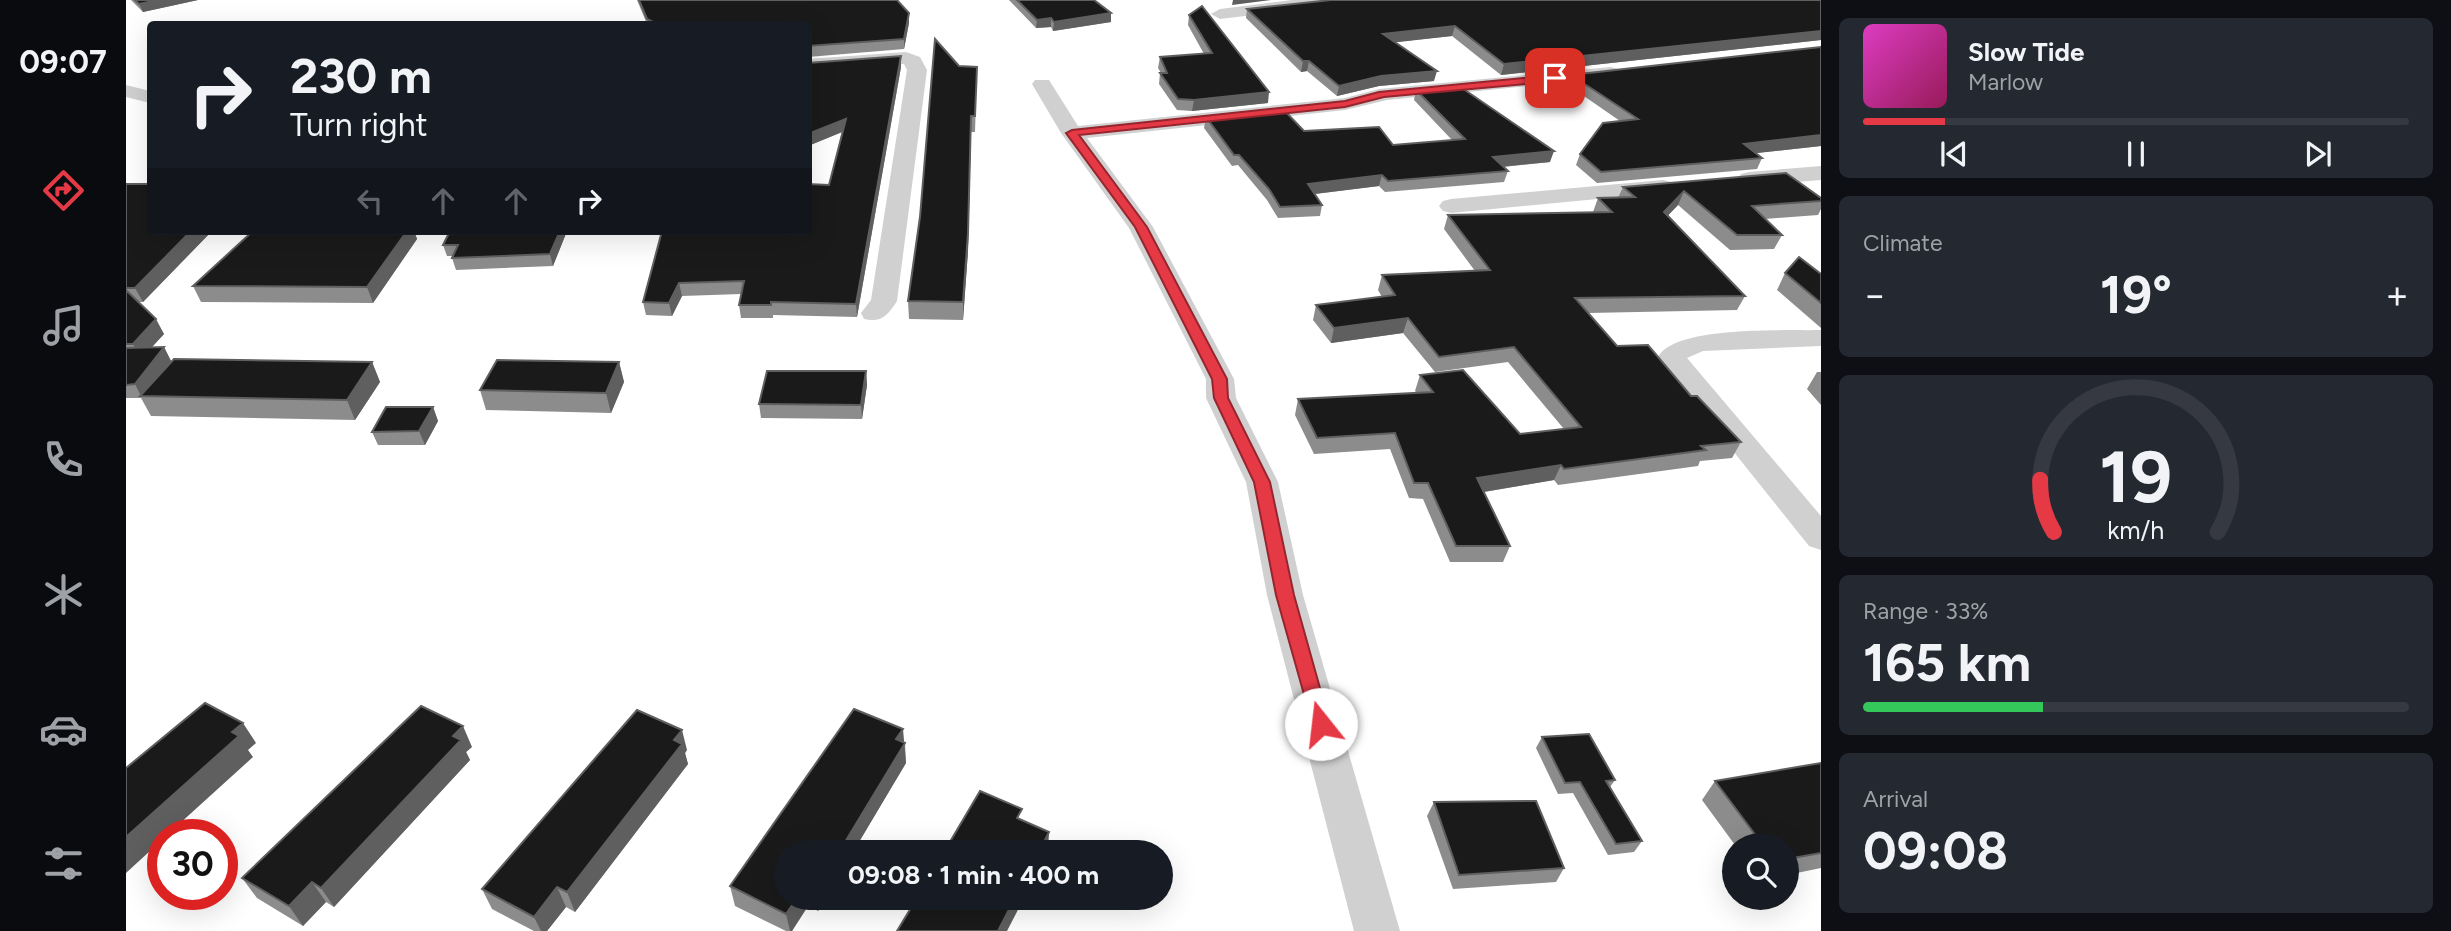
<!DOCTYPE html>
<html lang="en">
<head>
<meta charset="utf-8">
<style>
	:root { --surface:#171b24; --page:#242831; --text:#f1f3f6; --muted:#9ea1a6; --line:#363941; --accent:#e63946 }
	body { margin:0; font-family:Figtree,sans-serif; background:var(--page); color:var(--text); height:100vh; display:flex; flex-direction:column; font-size:26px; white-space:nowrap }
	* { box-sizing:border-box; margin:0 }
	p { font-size:23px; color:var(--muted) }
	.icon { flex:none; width:38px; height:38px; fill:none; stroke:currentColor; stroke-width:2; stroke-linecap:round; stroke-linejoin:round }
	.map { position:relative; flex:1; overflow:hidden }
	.details { display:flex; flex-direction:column; gap:18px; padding:18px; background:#0d0f14; width:630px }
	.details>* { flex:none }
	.top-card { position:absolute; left:21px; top:21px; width:665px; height:214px; border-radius:7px; box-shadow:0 7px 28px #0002; background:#171b24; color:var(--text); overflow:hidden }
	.fabs { position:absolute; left:1596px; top:833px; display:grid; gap:14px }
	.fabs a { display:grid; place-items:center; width:77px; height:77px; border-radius:50%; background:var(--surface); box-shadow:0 7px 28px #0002; font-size:35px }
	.speed { position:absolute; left:21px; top:819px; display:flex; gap:14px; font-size:35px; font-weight:700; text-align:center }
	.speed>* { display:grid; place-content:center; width:91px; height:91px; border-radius:50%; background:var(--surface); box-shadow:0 7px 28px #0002; line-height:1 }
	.speed .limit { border:10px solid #d22; background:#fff; color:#111 }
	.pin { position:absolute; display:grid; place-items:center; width:60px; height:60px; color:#fff; margin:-30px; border-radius:14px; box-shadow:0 4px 10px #0006 }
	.me { position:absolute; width:77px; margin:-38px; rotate:344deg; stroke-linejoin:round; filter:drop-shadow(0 0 5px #0008) }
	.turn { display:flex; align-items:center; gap:24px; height:147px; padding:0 28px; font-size:32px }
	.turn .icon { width:91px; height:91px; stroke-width:2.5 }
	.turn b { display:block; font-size:49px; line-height:60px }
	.lanes { display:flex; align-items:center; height:66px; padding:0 28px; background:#0003; justify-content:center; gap:35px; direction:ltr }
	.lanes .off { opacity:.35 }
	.big { font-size:52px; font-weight:700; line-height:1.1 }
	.details .widget { flex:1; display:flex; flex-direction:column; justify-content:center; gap:10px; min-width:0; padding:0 24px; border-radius:10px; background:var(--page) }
	.details .dial { align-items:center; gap:0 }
	.dial svg { height:182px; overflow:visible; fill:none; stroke:var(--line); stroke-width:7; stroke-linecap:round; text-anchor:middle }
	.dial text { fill:var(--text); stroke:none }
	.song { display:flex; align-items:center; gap:21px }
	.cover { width:84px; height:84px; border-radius:10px; background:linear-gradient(135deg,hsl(310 70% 55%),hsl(330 70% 35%)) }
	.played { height:7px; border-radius:4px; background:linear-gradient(90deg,var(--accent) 15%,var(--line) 15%) }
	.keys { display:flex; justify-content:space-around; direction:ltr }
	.heat { display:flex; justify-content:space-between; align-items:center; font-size:38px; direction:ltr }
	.charge { height:10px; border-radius:5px; background:linear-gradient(90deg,#34c759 33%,var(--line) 0) }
	.trip { position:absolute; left:648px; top:840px; width:399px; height:70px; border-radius:35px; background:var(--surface); box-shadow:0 7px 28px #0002; font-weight:700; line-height:70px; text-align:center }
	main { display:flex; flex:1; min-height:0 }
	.tab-bar { display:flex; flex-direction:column; width:126px; justify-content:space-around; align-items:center; background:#090b0e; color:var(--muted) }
	.tab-bar .icon { width:49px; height:49px }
	.tab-bar .selected { color:var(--accent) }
	.tab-bar b { font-size:32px; color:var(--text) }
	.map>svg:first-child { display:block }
</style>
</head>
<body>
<main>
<nav class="tab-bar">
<b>09:07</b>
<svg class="icon selected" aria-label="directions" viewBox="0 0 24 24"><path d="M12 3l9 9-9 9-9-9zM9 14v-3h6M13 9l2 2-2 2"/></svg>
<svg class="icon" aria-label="music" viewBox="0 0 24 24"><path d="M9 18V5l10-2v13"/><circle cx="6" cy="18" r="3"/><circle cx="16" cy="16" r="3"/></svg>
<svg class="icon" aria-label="phone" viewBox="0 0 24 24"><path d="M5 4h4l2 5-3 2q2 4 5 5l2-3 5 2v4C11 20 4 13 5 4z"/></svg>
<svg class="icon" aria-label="climate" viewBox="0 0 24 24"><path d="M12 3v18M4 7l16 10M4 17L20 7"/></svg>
<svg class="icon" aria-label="car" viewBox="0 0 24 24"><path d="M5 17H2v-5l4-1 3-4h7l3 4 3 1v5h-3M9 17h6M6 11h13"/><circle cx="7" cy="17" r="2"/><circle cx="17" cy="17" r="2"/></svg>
<svg class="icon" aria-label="filters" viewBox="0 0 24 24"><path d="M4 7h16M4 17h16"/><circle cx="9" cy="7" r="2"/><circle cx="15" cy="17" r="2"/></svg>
</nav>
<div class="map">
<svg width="1695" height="931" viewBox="0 0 1695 931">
	<rect width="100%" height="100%" fill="#fff"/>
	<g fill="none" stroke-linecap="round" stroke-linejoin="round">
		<path fill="#d0d0d0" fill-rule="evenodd" d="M1166 0H1219L1210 5 1094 19 1085 14 1094 9Z
			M780 52 794 57 801 70 771 301C762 315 756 323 738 319L735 313 745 300 781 70 778 64 682 71V59Z
			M1485 67 1492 69 1495 73 1492 77 1261 100 1219 110 961 138 1027 227 1108 379 1110 398 1152 482 1177 595 1274 931H1228L1141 595 1120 482 1080 398V379L1003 228 935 133 906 84 909 80H923L952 126 1219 98 1253 89Z
			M0 85 24 91V103L0 97Z
			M1695 166V180L1623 186 1615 184 1612 179 1615 174 1623 172Z
			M1537 180 1545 182 1549 187 1545 192 1325 213 1317 211 1313 206 1317 201 1325 199Z
			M1695 330V346L1577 351 1561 358 1695 516V550L1683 546 1532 357C1549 325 1660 331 1695 330Z"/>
	</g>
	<path fill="#8c8c8c" d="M5 0H72L17 12Z
		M511 0H771L783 13V23L778 49 682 57V24H521Z
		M883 0H968L985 22 927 31 925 27 910 28Z
		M1695 0V40L1375 75 1326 36 1269 42 1308 81 1253 86 1211 96 1181 71 1175 72 1120 18 1121 9Z
		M1063 15 1142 103 1066 111 1051 110 1033 84 1034 73H1035L1032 68 1034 57 1078 54 1062 25Z
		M1695 47V146L1630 153 1636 158 1631 169 1471 183 1450 165 1454 154 1494 121 1442 85 1445 75Z
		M682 63 775 67 731 317 647 315V318H615L613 305 615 294 556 296 546 316 520 315 517 302 536 231H682L703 185 716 132 682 146Z
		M833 66 851 67 849 132H845L842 251 837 320 783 319 782 301Z
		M1290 90 1424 162 1377 167 1382 171 1378 182 1259 192 1253 186 1189 194 1196 205 1194 216 1152 218 1141 200 1112 165 1106 166 1078 128 1080 117 1267 145 1326 140 1288 100Z
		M0 184 24 231H86L17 302H13L38 334 25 348 38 347 45 361 246 362 254 382 229 420 25 416 15 398H0Z
		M1497 187 1695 198V209L1692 215 1639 219 1656 235 1648 249 1604 250 1552 205 1542 215 1619 296 1611 310 1462 313 1491 346 1565 396 1615 442 1606 458 1574 461 1572 466 1432 485 1428 480 1358 492 1384 546 1377 562H1324L1297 499 1283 498 1264 449 1188 454 1169 415 1172 399 1291 393 1289 391 1294 375 1394 434 1438 429 1382 362 1309 372 1277 333 1205 343 1187 320 1190 305 1256 297 1252 290 1256 275 1349 271 1318 229 1322 215 1467 212 1472 198H1492Z
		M127 231H288L291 239 247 303 75 302 67 286Z
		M441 231 427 266 330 270 326 258 327 256H321L317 245Z
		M1659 273 1695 274V328L1651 290Z
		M493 362 498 382 485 413 360 410 354 390Z
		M740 371 741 385 736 419 635 418 633 404Z
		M1691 372H1695V405L1681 389Z
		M307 407 312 421 299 445H252L246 432Z
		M1416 737 1489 780 1484 787 1516 841 1508 852 1482 855 1447 793 1432 794 1410 748Z
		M778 742 779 743 780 763 727 852H660V898H700L692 911 682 906 666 931H660L609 906 604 886Z
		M346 747 340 752 344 760 208 907 200 902 177 926 131 898 116 878Z
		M561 750 559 753 562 764 449 912 440 907 421 931H408L366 909 356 889Z
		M1695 763V868L1661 875V845H1609L1576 800 1589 781Z
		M1308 802 1438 868 1430 882 1327 889 1301 816Z"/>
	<path fill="#5f5f5f" d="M32 0H72L17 12 13 4Z
		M1107 0H1145L1106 5Z
		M783 13V23L778 49V39Z
		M985 13V22L927 31 928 22Z
		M925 18V27L910 28 911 20Z
		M1329 26 1326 36 1255 44 1257 34Z
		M1695 31V40L1375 75 1378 64Z
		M775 56V67L731 317 730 304Z
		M1177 61H1183L1181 71 1175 72Z
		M1311 71 1308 81 1253 86 1211 96 1213 86 1255 76Z
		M1143 92 1142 103 1066 111 1068 100Z
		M720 119 721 130 682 146V134Z
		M845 132 842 251 837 320V302Z
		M1695 135V146L1613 155 1618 144Z
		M1428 151 1424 162 1363 168 1367 157Z
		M1256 175 1253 186 1180 195 1182 184Z
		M1558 191 1552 205 1532 226 1538 212Z
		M65 231H86L17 302 9 288Z
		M281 231H288L291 239 247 303 241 287Z
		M434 231H441L427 266 424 254Z
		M553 283 556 296 546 316 543 303Z
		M1282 318 1277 333 1205 343 1208 328Z
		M30 319 38 334 15 359 7 344Z
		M38 347 45 361 15 396 9 384Z
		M246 362 254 382 229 420 221 400Z
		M493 362 498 382 485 413 480 393Z
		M740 371 741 385 736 419 735 405Z
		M307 407 312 421 299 445 293 431Z
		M1435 465 1428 480 1345 494 1351 478Z
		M117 723 130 743 122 750 127 757 41 835H37V839L0 873V837L106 732Z
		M337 726 346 747 340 752 344 760 208 907 195 888 327 736Z
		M777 729 780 763 727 852H713L770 739Z
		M556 730 561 750 559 753 562 764 449 912 441 892Z
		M923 832 922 852H913Z
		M186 882 200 902 177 926 163 906Z
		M431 887 440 907 421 931H415L408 917Z
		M671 898H680L682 906 666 931H664L660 914Z
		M690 898H700L692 911Z
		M889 898H898L881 931H872Z"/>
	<path fill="#1a1a1a" stroke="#5f5f5f" stroke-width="2" d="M9 0H32L13 4Z
		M513 0H771L783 13 778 39 682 46V24H531L521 19Z
		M891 0H968L985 13 928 22 925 18 911 20Z
		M1205 0H1695V31L1378 64 1329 26 1257 34 1311 71 1255 76 1213 86 1183 61H1177L1121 9Z
		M1076 6 1143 92 1068 100 1052 99 1034 73H1041L1034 57 1086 53 1063 15Z
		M809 39 833 66 851 67 849 116H845L842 233 837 302 782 301 794 217Z
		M1695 47V135L1618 144 1636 158 1475 172 1454 154 1477 123 1512 119 1445 75Z
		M775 56 730 304 645 302V305H613L618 281 553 283 543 303 517 302 536 231H682V184L703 185 720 119 682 134V63Z
		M1333 86 1428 151 1367 157 1382 171 1262 181 1256 175 1182 184 1196 205 1154 207 1143 189 1113 155H1108L1080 117 1157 109 1178 131 1253 127 1267 145 1339 139 1290 90Z
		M1660 173 1695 198V201L1626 206 1656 235H1611L1558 191 1538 212 1619 296 1449 298 1491 346 1522 345 1565 396H1571L1615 442 1575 446 1580 450 1438 469 1435 465 1351 478 1384 546H1330L1302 483H1288L1269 433 1191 438 1172 399 1307 392 1294 375 1337 370 1394 434 1455 427 1388 347 1313 357 1282 318 1208 328 1190 305 1269 295 1256 275 1364 270 1322 215 1486 212 1472 198 1509 197 1497 187Z
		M0 184H24V231H65L9 288H0Z
		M127 231H281L241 287 67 286Z
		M324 231H434L424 254 326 258 332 245H317Z
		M1673 257 1695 274V303L1659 273Z
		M0 290 30 319 7 344H0Z
		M38 347 9 384 0 385V348Z
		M48 359 246 362 221 400 14 396Z
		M371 360 493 362 480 393 354 390Z
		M641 371H740L735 405 633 404Z
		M260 407H307L293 431 246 432Z
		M79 703 117 723 106 732 113 736 0 837V768Z
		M295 706 337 726 327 736 335 740 195 888 186 882 163 906 116 878Z
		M728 709 777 729 770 739 779 743 713 852H660V898H671L660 914 604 886Z
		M511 710 556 730 548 740 556 744 441 892 431 887 408 917 356 889Z
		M1463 734 1489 780 1480 781 1516 841 1490 844 1454 782 1439 783 1416 737Z
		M1695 763V853L1661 859V845H1637L1589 781Z
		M854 791 896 809 891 818 923 832 913 852H818Z
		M1410 801 1438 868 1333 875 1308 802Z
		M791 898H889L872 931H771Z"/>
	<path fill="#e63946" stroke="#96252e" stroke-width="2" d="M1429 75 1432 76V81L1258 97 1219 107 953 135 1021 227 1101 379 1102 398 1144 482 1168 595 1204 724 1202 730 1195 732 1188 730 1150 595 1128 482 1088 398 1086 379 1009 227 940 133 946 130 1219 101 1253 92Z"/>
</svg>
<div class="fabs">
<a><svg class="icon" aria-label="search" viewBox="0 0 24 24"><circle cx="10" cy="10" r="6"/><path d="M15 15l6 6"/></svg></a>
</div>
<div class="speed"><div class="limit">30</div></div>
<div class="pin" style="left:1429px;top:78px;background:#d93025"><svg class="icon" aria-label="arrive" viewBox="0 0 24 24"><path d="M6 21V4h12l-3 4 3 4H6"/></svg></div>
<svg class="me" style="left:1195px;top:724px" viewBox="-20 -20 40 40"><circle r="19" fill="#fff"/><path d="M0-13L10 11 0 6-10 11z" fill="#e63946"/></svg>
<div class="trip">09:08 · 1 min · 400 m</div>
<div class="top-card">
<div class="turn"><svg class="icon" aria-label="right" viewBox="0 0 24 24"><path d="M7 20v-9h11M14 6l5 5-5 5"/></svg><div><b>230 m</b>Turn right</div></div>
<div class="lanes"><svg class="icon off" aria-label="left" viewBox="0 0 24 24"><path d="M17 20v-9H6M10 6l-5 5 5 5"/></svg><svg class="icon off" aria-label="ahead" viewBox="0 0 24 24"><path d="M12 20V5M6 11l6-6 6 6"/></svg><svg class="icon off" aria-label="ahead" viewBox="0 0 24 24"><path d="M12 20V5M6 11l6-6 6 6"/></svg><svg class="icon" aria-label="right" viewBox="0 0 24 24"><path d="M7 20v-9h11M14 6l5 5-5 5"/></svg></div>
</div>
</div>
<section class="details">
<div class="widget">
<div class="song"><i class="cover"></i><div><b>Slow Tide</b><p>Marlow</p></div></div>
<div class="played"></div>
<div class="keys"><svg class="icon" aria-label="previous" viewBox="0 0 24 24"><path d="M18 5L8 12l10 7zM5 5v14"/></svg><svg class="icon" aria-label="pause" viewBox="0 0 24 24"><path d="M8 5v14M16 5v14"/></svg><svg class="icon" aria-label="next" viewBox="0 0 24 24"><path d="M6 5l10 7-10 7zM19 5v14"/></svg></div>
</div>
<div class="widget"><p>Climate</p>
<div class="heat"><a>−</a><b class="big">19°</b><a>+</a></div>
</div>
<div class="widget dial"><svg viewBox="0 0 100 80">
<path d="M14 69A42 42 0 1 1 86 69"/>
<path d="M14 69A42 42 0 0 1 8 46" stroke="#e63946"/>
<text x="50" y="56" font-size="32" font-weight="700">19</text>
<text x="50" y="72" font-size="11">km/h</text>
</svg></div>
<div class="widget"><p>Range · 33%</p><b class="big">165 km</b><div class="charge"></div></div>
<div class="widget"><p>Arrival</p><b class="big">09:08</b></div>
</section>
</main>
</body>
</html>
